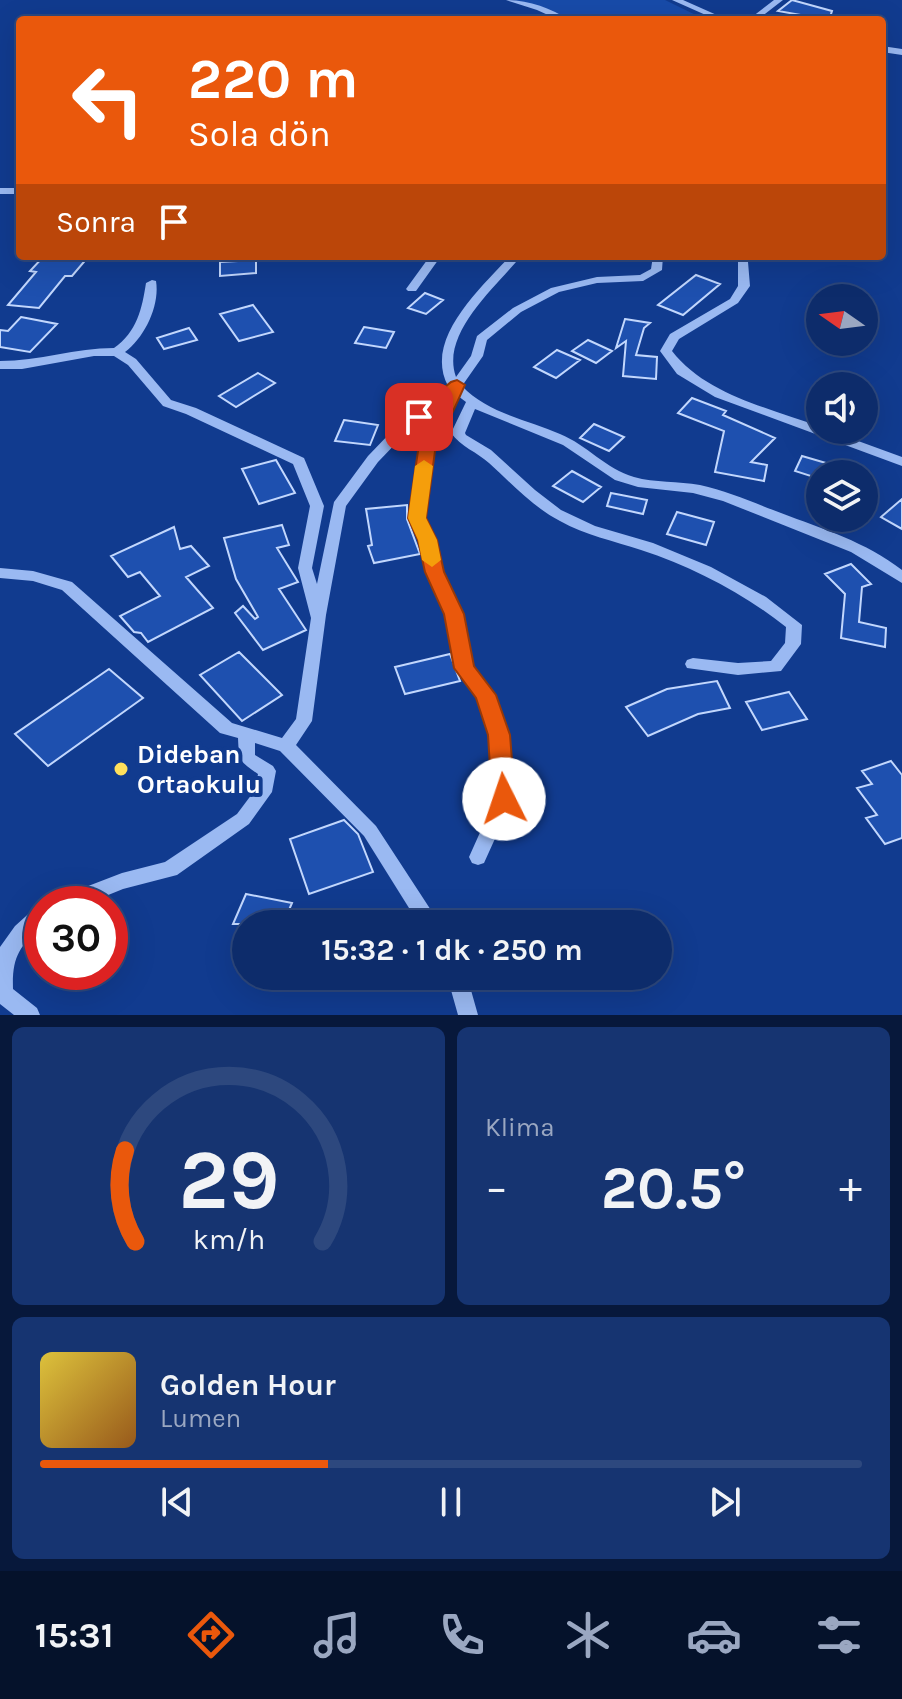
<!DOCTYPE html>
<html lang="tr">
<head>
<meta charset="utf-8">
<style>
	:root { --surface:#0d2c6b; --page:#163471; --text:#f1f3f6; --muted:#9aa7c1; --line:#2d487e; --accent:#ea580c }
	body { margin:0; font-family:Karla,sans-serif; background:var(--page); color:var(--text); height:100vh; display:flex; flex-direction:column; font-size:30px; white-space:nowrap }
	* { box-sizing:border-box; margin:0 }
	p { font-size:26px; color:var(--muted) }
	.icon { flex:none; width:44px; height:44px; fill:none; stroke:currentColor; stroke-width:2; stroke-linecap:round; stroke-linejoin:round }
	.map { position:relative; height:1015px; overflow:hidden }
	.drawer { display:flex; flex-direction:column; gap:12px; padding:12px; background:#07183b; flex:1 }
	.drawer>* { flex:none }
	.guide { position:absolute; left:16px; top:16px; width:870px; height:244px; border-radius:8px; box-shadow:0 8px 32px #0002,0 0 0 2px var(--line); background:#ea580c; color:#fff; overflow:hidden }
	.needle { width:52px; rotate:284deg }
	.tools { position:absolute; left:806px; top:284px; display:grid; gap:16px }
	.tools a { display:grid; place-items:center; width:72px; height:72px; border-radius:50%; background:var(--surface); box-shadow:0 8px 32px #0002,0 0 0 2px var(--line); font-size:40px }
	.speed { position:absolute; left:24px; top:886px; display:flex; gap:16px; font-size:40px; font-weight:700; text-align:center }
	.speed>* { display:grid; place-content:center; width:104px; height:104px; border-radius:50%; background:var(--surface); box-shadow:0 8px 32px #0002,0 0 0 2px var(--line); line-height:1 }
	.speed .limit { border:12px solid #d22; background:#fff; color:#111 }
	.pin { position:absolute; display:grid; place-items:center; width:68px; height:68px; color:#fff; margin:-34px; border-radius:16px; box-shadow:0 4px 12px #0006 }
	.me { position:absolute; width:88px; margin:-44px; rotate:356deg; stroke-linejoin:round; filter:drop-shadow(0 0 6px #0008) }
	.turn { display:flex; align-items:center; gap:28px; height:168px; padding:0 40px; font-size:36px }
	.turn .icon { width:104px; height:104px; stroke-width:2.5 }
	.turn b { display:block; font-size:56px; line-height:68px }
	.then { display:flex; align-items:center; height:76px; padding:0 40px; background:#0003; gap:16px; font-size:30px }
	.big { font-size:60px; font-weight:700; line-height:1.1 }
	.drawer .widget { flex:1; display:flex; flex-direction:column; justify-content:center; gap:12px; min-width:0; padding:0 28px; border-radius:12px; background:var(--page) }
	.drawer .dial { align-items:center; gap:0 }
	.dial svg { height:208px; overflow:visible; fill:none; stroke:var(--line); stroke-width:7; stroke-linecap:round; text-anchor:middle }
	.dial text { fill:var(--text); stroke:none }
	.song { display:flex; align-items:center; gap:24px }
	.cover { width:96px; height:96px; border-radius:12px; background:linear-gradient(135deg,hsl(50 70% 55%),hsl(30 70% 35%)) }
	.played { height:8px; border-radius:4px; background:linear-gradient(90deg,var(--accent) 35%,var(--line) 35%) }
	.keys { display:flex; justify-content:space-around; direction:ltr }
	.heat { display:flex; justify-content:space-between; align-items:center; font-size:44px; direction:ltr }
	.drawer .tiles { flex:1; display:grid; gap:12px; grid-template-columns:1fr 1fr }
	.widget:last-child { grid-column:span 2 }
	.trip { position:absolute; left:232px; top:910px; width:440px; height:80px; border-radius:40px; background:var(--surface); box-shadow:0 8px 32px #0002,0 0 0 2px var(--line); font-weight:700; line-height:80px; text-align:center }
	.dock { display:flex; height:128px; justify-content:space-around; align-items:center; background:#05122b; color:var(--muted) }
	.dock .icon { width:56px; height:56px }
	.dock .on { color:var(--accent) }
	.dock b { font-size:36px; color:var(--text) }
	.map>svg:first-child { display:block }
</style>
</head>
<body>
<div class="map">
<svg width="902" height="1015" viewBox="0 0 902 1015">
	<rect width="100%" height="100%" fill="#113b8f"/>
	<path fill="#184ba9" d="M514 0H665L706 20H575Z"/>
	<path fill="#1e50af" stroke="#c2d7fd" stroke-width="2" d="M792 0 832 11 829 20 778 11Z
		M44 256H89L72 276H65L39 308 8 305 36 272 30 271Z
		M256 260V273L220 276V262Z
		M696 275 720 284 683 315 658 305Z
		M425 293 443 300 426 314 408 308Z
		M253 305 273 332 239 341 220 314Z
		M21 317 57 324 30 352 0 347V330L8 331Z
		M625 319 650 323 644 328 636 355 657 357 656 379 623 376 626 341 616 348Z
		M364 327 394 332 386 348 355 343Z
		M189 328 197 340 164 349 157 338Z
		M588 340 612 351 596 363 572 351Z
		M557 350 580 360 556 378 534 367Z
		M258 373 275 383 236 407 219 396Z
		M692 398 726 411 723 415 775 438 751 462 767 465 764 481 715 472 724 431 678 413Z
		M344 420 378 425 370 445 335 441Z
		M594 424 624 437 609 451 580 438Z
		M802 456 850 470V474H820V479L795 471Z
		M276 460 295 493 259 504 242 469Z
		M572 471 601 487 583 502 553 486Z
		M611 493 647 500 643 514 607 506Z
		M902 499V529L881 517Z
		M407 505V519L420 554 374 563 368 546 372 545 366 509Z
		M677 512 714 522 706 545 667 534Z
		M282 525 289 545 277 548 298 582 279 589 306 630 263 650 235 613 243 606 255 619 258 617 236 579 224 538Z
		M174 527 180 549 191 546 209 566 186 577 213 608 148 642 141 633 134 632 120 616 160 596 140 572 128 577 111 556Z
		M851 564 871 584 862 587 859 622 886 628 885 647 841 638 845 594 825 574Z
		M239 652 282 695 242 721 200 675Z
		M450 654 460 681 405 694 395 667Z
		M109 669 143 698 48 766 15 734Z
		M717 681 730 708 698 714 648 736 626 707 667 689Z
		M789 692 807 719 762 730 746 702Z
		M891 761 902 775V838L885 844 866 818 877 815 857 788 872 784 862 771Z
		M344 820 358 834 373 872 309 894 290 839Z
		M246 894 292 903 283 924H233Z"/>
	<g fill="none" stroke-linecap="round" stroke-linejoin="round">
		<path fill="#9ab9f2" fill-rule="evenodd" d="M506 0C528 0 551 8 569 20H559L537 10Z
			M672 0H683L728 20H717Z
			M774 0H783L757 20H748Z
			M882 46 902 49V55L882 52Z
			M0 188H20V194H0Z
			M430 256H441L416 291H408L406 289Z
			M510 256H521C497 286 440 333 456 377L471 356 477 336 513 308 551 288 597 277 640 275 651 269 653 256H663L662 270 643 281 597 283 559 292 521 312 487 340 483 356 462 386C487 413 528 420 560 434 587 445 606 469 634 477 655 483 678 481 700 485 728 491 754 503 781 513 823 529 866 542 902 570V583L851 552 723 501 693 493 638 487 615 480 563 445 475 409 465 433 466 435 491 450 535 490 561 510 595 526 653 543 711 567 766 597 802 625 801 644 781 671 738 675 687 668 685 664 687 660 693 658 738 663 771 661 785 643 786 627C743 593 693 567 641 550 614 541 585 535 560 521 533 507 512 484 489 463 477 452 461 447 451 433L466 402 458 396 434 451 424 518 434 540 441 572 462 614 472 666 493 695 507 735 513 799 484 863 478 865 472 863 469 857 495 799 491 735 478 698 456 668 446 614 427 572 420 540 410 518 420 451 442 404 403 436 378 462 346 506 326 615 312 721 296 745 376 826 440 924H419L364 836 280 751 255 743V755L273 766 276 771 272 792 249 824 177 875 123 889 86 904H55L57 898 122 873 165 862 237 814 255 790 258 774C239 761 239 761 238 738L220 733 62 590 33 581 0 578V568L33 571 72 582 232 723 282 738 296 719 311 618 298 568 310 506 293 464 186 414 163 406 128 365 114 356H94L22 369H0V361C39 361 76 348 114 348 137 332 142 309 146 283L152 280 156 281C160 305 145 337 125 352L136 359 171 400 196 408 304 458 324 506 312 568 317 584 334 502 368 456 393 430 448 386C423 339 481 288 510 256Z
			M733 256H744L748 262 750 286 738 303 679 339 672 351C706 395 770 408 820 427V430H828L902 457V466L715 397 677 374 660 351 670 334 730 299 738 286V262Z
			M42 905V926C19 947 12 957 13 989L37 1008 40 1015H14L0 1004V947L15 926 35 908Z
			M447 976H467L478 1015H458Z"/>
	</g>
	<path fill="#ea580c" stroke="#983908" stroke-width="2" d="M457 380 465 385 435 451 426 518 437 540 444 572 464 614 474 666 496 695 510 735 515 799 512 806 504 809 496 806 492 799 488 735 476 698 454 668 444 614 425 572 418 540 408 518 418 451 437 410 419 422 410 417 451 382Z"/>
	<path fill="#f59e0b" d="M424 460 433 466 426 518 437 540 441 560 432 567 422 560 418 540 408 518 415 466Z"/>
	<circle fill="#ffe05c" stroke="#113b8f" stroke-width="3" cx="121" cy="769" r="8"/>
	<g text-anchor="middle" stroke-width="8" stroke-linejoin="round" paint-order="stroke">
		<g font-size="26" font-weight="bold" fill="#fff" stroke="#113b8f" text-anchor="start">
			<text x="137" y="763">Dideban<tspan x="137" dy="30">Ortaokulu</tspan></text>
		</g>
	</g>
</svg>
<div class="tools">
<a><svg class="needle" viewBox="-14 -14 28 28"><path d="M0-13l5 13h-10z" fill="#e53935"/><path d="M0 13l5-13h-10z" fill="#9aa7c1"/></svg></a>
<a><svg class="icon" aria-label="sound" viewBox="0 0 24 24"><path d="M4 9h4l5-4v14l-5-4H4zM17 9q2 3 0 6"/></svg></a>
<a><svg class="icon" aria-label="layers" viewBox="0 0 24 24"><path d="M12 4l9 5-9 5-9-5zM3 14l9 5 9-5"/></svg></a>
</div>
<div class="speed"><div class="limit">30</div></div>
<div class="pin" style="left:419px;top:417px;background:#d93025"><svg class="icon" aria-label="arrive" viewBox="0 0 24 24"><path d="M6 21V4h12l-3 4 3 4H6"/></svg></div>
<svg class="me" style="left:504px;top:799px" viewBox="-20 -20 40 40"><circle r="19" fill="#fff"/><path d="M0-13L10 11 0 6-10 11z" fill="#ea580c"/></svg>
<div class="trip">15:32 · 1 dk · 250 m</div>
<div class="guide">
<div class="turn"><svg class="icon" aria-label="left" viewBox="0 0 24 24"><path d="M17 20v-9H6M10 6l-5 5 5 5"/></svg><div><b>220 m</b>Sola dön</div></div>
<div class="then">Sonra<svg class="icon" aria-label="arrive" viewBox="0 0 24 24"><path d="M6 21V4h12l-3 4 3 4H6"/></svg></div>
</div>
</div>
<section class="drawer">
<div class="tiles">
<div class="widget dial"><svg viewBox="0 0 100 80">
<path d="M14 69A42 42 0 1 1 86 69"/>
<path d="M14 69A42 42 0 0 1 10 34" stroke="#ea580c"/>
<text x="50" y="56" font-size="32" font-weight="700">29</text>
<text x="50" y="72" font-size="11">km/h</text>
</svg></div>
<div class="widget"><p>Klima</p>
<div class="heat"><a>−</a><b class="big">20.5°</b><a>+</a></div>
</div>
<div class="widget">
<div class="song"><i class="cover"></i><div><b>Golden Hour</b><p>Lumen</p></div></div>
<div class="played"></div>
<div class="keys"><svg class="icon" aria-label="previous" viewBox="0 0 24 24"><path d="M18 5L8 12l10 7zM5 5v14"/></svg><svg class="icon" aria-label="pause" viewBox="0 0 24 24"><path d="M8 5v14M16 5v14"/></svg><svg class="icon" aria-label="next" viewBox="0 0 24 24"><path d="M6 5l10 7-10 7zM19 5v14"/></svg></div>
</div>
</div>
</section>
<nav class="dock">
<b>15:31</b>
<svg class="icon on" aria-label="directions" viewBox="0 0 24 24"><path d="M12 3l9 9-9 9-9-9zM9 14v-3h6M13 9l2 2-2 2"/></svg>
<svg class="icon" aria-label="music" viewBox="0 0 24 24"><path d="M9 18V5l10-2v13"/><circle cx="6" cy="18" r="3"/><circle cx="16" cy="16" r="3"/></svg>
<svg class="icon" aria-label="phone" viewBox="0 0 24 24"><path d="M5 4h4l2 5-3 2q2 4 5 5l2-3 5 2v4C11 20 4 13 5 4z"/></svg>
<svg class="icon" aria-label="climate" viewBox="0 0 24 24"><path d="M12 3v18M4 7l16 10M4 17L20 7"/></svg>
<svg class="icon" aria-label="car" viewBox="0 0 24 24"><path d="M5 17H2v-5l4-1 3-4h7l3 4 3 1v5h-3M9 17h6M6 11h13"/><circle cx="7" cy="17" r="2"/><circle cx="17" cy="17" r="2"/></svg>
<svg class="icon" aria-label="filters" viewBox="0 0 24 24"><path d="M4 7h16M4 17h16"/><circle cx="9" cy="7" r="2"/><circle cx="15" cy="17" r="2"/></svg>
</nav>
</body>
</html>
